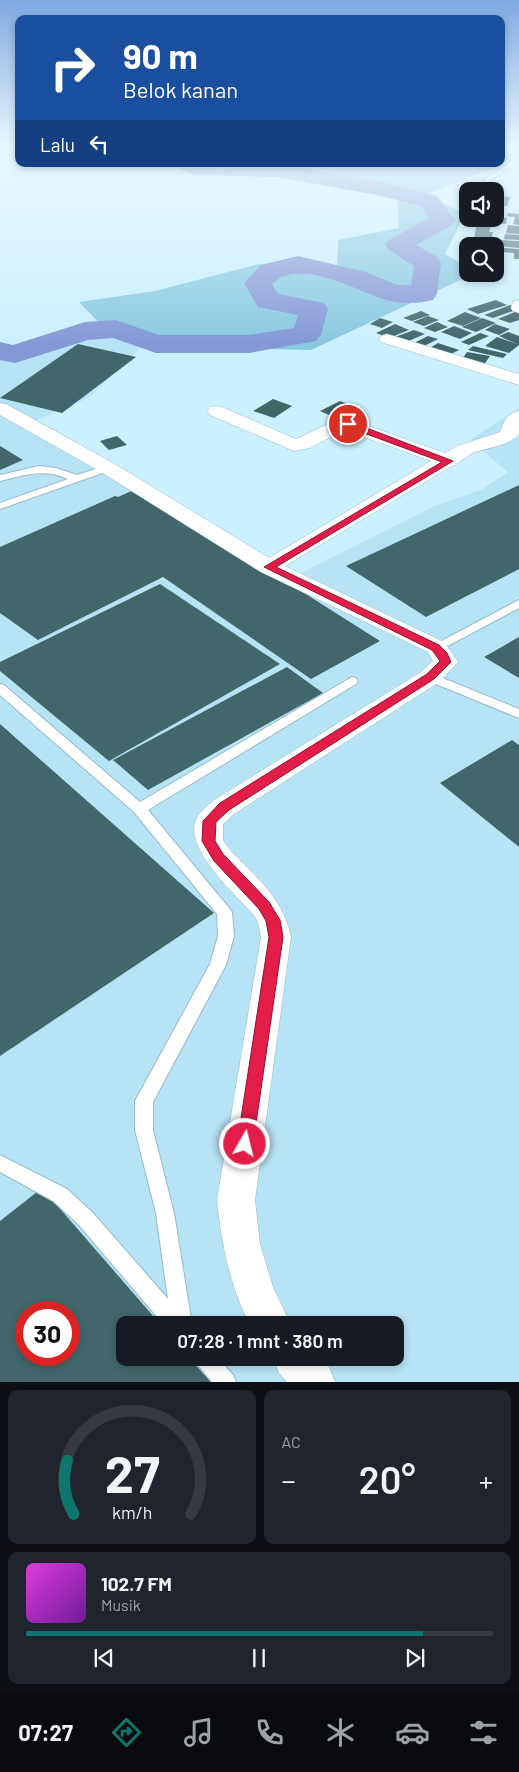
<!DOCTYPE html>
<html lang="id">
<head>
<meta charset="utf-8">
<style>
	:root { --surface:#171b24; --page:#20242c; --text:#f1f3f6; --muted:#9ea1a6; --line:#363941; --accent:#0f766e }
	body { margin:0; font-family:Barlow,sans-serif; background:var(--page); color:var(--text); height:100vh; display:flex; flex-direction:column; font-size:19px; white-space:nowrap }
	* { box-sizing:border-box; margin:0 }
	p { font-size:16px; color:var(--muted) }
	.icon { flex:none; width:28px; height:28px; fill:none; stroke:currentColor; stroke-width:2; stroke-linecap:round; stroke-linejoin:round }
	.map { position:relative; height:1382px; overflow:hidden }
	.sheet { display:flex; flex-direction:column; gap:8px; padding:8px; background:#0d0f14; flex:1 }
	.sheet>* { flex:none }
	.guide { position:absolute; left:15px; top:15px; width:490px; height:152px; border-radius:10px; box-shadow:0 2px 8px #0003; background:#1a4fa0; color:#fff; overflow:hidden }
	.fabs { position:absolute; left:459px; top:182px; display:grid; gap:10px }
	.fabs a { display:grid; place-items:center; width:45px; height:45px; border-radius:10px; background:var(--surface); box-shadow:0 2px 8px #0003; font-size:25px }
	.speed { position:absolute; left:15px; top:1301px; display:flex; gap:10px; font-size:25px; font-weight:700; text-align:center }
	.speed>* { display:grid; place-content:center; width:65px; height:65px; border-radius:50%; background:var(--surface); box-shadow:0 2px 8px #0003; line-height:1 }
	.speed .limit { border:8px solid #d22; background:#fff; color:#111 }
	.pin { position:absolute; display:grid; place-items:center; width:42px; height:42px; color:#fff; margin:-21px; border:2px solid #fff; border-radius:50%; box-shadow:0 1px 5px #0007 }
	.me { position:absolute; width:55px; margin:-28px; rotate:8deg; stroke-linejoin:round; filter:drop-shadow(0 0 4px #0008) }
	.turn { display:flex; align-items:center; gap:18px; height:105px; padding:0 25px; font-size:22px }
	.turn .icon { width:65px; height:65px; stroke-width:2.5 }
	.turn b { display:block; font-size:35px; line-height:42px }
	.then { display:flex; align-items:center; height:48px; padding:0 25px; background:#0003; gap:10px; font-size:19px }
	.big { font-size:38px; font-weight:600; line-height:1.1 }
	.sheet .widget { flex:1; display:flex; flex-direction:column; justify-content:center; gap:8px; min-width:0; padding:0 18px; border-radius:10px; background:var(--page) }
	.sheet .dial { align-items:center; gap:0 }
	.dial svg { height:130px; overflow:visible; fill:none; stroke:var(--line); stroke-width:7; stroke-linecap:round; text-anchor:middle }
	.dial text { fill:var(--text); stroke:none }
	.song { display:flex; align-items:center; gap:15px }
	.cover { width:60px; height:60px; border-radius:8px; background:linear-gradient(135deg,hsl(300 70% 55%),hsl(280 70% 35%)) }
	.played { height:5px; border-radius:2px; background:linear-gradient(90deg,var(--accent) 85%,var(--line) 85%) }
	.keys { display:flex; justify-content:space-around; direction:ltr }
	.heat { display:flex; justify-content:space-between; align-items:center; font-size:28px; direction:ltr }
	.sheet .tiles { flex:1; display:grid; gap:8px; grid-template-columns:1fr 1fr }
	.widget:last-child { grid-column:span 2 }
	.trip { position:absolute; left:116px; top:1316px; width:288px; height:50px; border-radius:10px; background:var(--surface); box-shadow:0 2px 8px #0003; font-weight:600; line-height:50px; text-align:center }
	.menu { display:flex; height:80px; justify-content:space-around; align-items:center; background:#090b0e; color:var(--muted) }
	.menu .icon { width:35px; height:35px }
	.menu .active { color:var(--accent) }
	.menu b { font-size:22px; color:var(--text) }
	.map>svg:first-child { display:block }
</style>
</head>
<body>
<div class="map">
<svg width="519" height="1382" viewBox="0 0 519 1382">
	<rect width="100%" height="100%" fill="#cbf0ff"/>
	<path fill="#b6e3f5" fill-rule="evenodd" d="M108 332 143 346 88 398 37 420 114 465 207 528 297 575 435 506 483 489 508 472 470 440 519 408V1382H0V358L31 357ZM26 1312H69V1355H26ZM125 1325H395V1358H125Z"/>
	<path fill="#89c8e1" d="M501 149H519V155L505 163 425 195 465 214 445 254 467 266 468 274H473L311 350 143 346 108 332 79 302 155 291 259 264 337 269 338 240 399 228 397 194 254 168 261 164H501Z"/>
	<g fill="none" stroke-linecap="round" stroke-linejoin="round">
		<path fill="#8498d4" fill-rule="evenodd" d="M177 164H278L378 181 437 196 455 220 452 225 416 245 437 257 441 263 437 294 433 300C418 304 398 304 383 299 353 289 299 257 272 284L278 294 324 303 328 309 321 335 316 341 249 353H156L113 338 88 340 15 363 0 360V342L13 345 85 322 116 320 159 335H249L294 328 298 315 258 307 244 283 261 265 298 256 366 272 397 285H411L414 266 389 250 385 245 389 240 429 218 421 206 377 195 276 177 196 175 180 169Z"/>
	</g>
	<path fill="#41676a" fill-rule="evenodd" d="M495 196 510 197 507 206 495 205Z
		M508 213 519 214V225L513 224 515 217 507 216Z
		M495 217 507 218 506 224 475 221 476 219H495Z
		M477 222 492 223 489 232H493L491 240 474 239Z
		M508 225 519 226V234L506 233Z
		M505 234 519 235V240L504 239Z
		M500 240 519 241V248L499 246Z
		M503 248 519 249V259H514V253L503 252Z
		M496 300 507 305 478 314 467 309Z
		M510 305 519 309 493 318 484 315Z
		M421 311 430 315 412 321 403 318Z
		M517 311 519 312V320L510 323 498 319Z
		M465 312 481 318 463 326 447 321Z
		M428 316 439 320 424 326 413 322Z
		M380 318 393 322 382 328 370 324Z
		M482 318 496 323 476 332 462 327Z
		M437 322 448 327 435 332 424 328Z
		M395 324 409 330 389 338 376 333Z
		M495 324 510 329 499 335 485 330Z
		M454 326 472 333 460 339 441 332Z
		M414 330 425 334 406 342 395 337Z
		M508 332 519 336V345L509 353 485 346 497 337 517 344 499 336Z
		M480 333 489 336 469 345 461 342Z
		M428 336 438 339 422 347 412 344Z
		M438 343 459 350 449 355 428 349Z
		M78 344 136 357 62 413 0 398Z
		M473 346 507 354 503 358 468 350Z
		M467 352 490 356 483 366 460 362Z
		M273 399 292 406 274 418 253 411Z
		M340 401 358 408 338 419 320 411Z
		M117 436 127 445 109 450 100 441Z
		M0 446 23 460 0 470Z
		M519 485V569L426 617 346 566Z
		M138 488 380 641 311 679 163 577 38 640 0 613V547L115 496 118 497Z
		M160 584 280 664 109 761 0 671V662Z
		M519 637V678L484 657Z
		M287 667 323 693 148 790 113 760Z
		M0 724 214 913 0 1056Z
		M512 740 519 745V847L440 783Z
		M42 1188 161 1325H125V1358H189L211 1382H0V1221ZM26 1312H69V1355H26Z"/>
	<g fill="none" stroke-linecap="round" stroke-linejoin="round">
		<g stroke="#96bac9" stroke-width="2">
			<path id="service" d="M519 156V161L488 182H484V180Z
				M108 465 113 468 111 470 0 509V503L68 479C44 468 24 475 0 481V475L39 466 56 468 77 475Z
				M519 600V608L440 650 436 651 430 647Z
				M430 673 519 709V718L426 680 424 677Z
				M352 677 356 678 358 681 356 684 148 810 229 908 232 912 234 936 226 965 153 1102V1130L174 1213 192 1325H164L79 1225 53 1201 0 1172V1155L67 1189 93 1213 168 1299 156 1213 135 1130V1101L210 964 218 936 217 914 134 812 0 695V684L4 685 140 802Z
				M195 1358H218L233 1375 236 1382H212L198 1365Z"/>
		</g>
		<g stroke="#96bac9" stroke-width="1">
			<path id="minor" d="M519 300V313L513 311 511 308 513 302Z
				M387 334 519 374V385L381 342 379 339 381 336Z
				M0 403 6 404 115 464 269 558 431 461 344 430 310 448 294 451 210 415 207 411 210 407 216 406 222 407 296 439 343 417 445 453 457 446 500 432C504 422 507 413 519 411V434C508 447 486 447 471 454 463 458 458 465 450 467L285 566 444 642 458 662 439 682 234 814 223 824V840L229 849C255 876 284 899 291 937L255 1200 260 1244 273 1287 291 1325H250C229 1283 222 1246 217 1200L261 937 258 922 253 914C235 894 184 849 196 820 199 812 208 806 214 800L421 672 433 661 428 652 261 572 101 472 0 415Z
				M273 1358H321L329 1367 335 1382H287L279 1373Z"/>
		</g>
		<use href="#service" fill="#fff" fill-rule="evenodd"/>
		<use href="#minor" fill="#fff" fill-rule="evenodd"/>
	</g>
	<linearGradient id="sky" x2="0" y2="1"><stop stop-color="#80a9e0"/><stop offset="0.43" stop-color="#e8f8ff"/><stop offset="1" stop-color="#e8f8ff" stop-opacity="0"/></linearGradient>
	<rect width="519" height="343" fill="url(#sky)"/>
	<path fill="#e11d48" stroke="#92132f" d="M345 422H351L453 461 276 567 439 645 447 653 451 662 434 679 229 810 216 822 215 841 223 854 269 902 280 920 283 937 253 1144 251 1149 245 1151 239 1149 237 1144 269 937 266 921 259 909 214 861 202 841 203 821 220 803 427 674 440 661 432 650 264 567 442 462 345 426Z"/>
</svg>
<div class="fabs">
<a><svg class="icon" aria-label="sound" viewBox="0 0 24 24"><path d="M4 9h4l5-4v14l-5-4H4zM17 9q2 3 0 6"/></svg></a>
<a><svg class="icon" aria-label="search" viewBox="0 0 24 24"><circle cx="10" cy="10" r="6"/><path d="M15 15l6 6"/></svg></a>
</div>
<div class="speed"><div class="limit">30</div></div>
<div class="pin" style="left:348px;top:424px;background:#d93025"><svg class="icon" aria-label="arrive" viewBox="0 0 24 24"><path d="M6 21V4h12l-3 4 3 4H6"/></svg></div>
<svg class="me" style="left:245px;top:1144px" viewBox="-20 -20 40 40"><circle r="17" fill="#e11d48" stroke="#fff" stroke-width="3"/><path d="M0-11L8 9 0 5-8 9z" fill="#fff"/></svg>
<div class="trip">07:28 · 1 mnt · 380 m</div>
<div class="guide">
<div class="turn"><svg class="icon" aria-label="right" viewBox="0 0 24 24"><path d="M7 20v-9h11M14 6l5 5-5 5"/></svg><div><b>90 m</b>Belok kanan</div></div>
<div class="then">Lalu<svg class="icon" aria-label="left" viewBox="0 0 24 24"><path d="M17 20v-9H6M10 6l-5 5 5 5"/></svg></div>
</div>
</div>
<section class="sheet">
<div class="tiles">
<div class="widget dial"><svg viewBox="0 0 100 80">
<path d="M14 69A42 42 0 1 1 86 69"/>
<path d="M14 69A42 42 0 0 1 10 36" stroke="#0f766e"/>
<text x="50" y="56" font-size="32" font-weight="700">27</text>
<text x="50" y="72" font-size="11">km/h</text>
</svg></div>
<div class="widget"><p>AC</p>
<div class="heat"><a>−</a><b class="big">20°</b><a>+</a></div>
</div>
<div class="widget">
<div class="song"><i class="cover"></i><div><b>102.7 FM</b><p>Musik</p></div></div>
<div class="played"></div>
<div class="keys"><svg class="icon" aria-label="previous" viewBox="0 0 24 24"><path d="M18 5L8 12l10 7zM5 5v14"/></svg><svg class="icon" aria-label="pause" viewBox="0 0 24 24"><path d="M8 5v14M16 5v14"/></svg><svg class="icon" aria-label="next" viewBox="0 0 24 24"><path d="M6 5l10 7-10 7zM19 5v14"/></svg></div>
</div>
</div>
</section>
<nav class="menu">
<b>07:27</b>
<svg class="icon active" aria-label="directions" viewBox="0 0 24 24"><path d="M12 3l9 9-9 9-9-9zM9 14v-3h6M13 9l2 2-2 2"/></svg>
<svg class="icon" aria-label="music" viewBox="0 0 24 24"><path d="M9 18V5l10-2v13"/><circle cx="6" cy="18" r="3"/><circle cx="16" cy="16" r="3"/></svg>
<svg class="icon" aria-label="phone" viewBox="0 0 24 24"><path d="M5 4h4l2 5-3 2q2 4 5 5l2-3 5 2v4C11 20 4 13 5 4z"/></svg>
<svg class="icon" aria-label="climate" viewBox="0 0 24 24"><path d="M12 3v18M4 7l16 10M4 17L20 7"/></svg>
<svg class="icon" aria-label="car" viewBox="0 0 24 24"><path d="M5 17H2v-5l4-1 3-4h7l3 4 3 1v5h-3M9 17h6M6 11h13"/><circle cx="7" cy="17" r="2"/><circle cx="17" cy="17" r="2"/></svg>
<svg class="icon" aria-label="filters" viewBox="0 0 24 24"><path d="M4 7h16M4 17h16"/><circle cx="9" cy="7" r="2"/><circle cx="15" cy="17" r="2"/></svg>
</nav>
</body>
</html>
